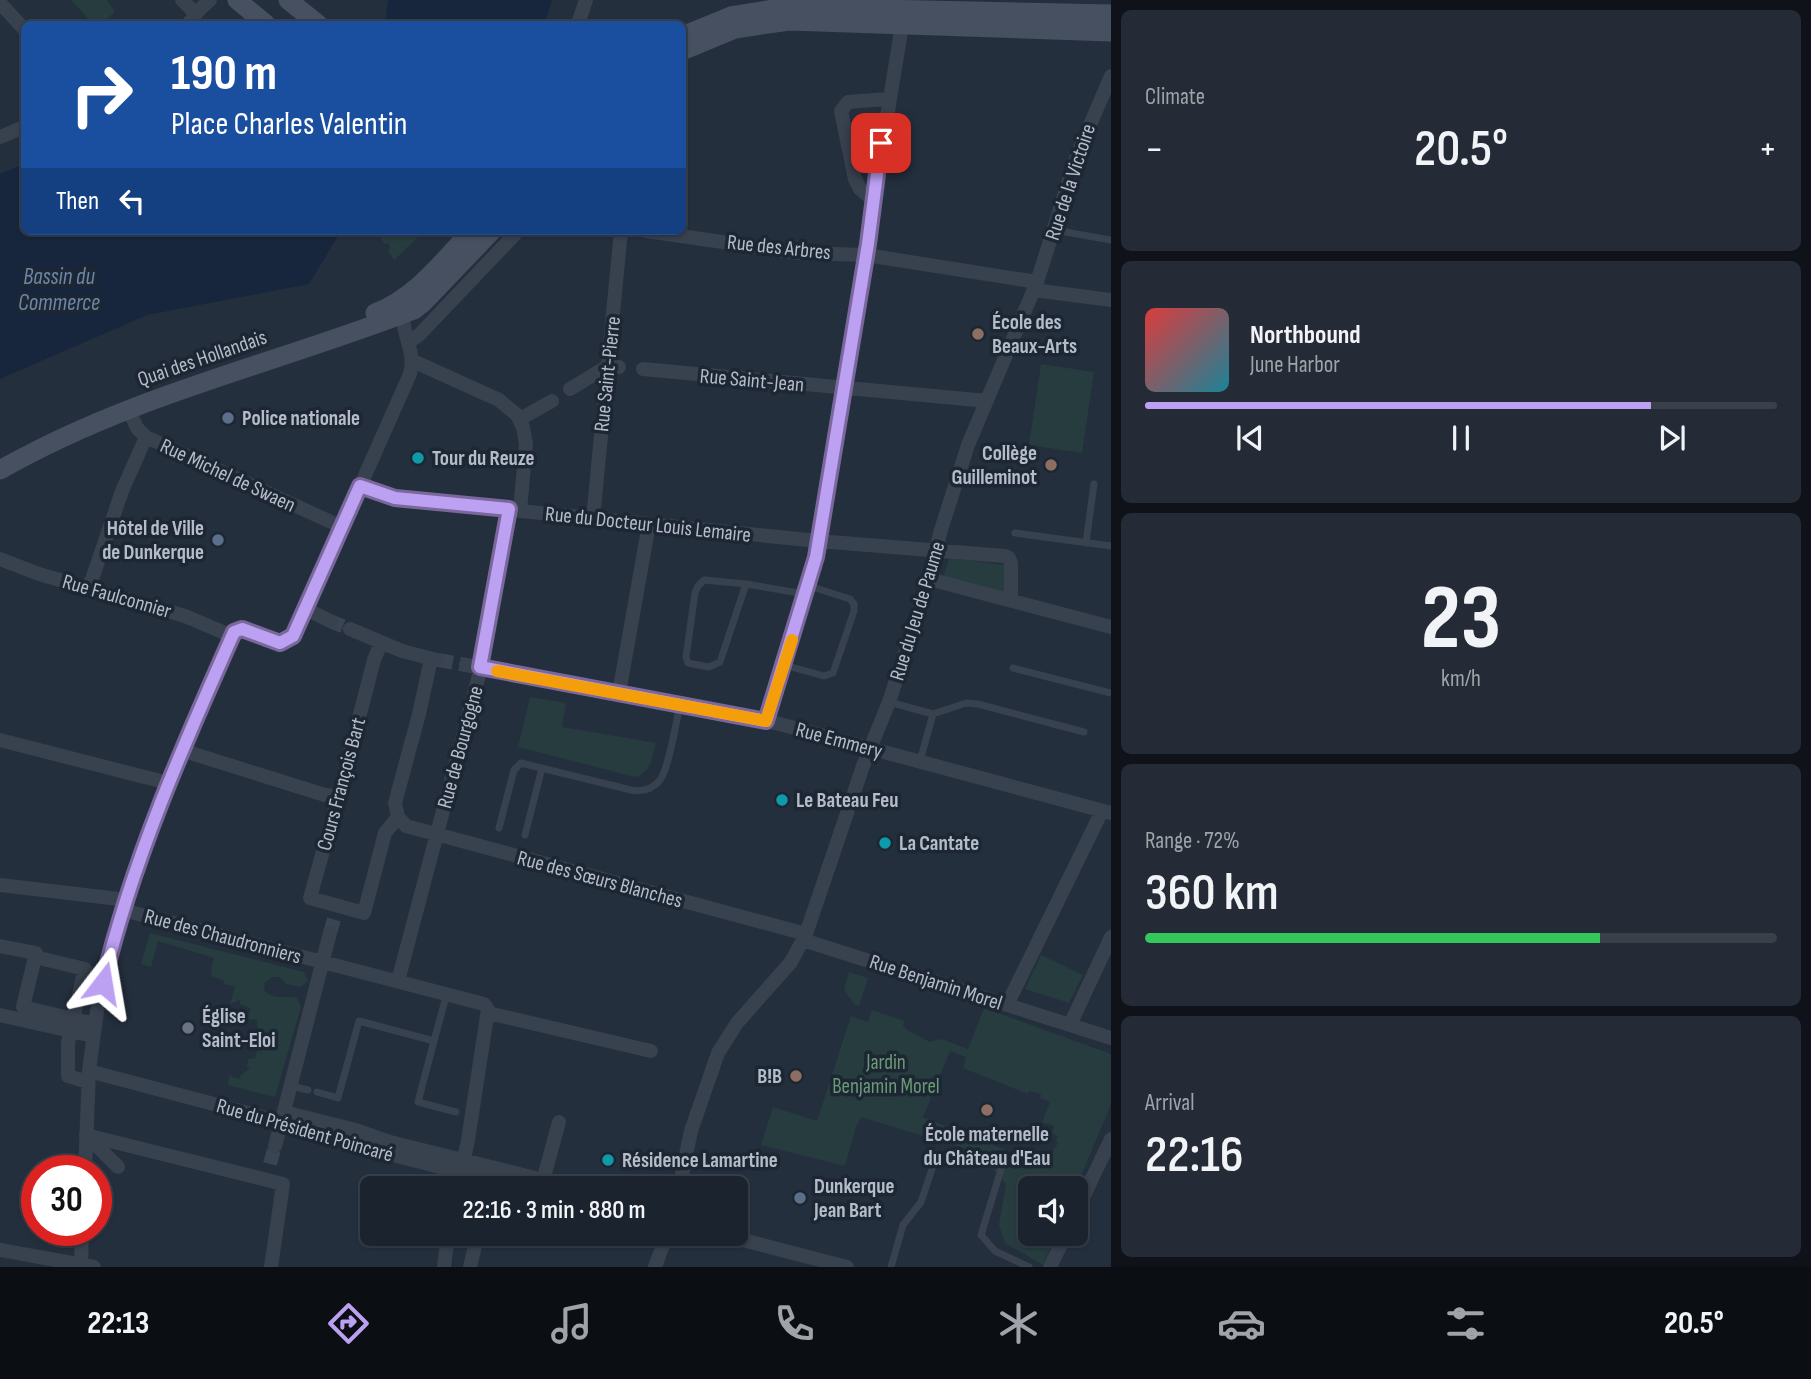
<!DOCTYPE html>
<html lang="en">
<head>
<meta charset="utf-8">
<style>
	:root { --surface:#1b232e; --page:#242b36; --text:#f1f3f6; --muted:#a0a4aa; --line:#39404a; --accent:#bca0f2 }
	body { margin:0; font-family:"Sofia Sans Condensed",sans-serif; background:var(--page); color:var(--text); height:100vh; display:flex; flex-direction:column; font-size:26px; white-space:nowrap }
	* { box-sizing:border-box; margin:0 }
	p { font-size:23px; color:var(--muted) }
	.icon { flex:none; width:38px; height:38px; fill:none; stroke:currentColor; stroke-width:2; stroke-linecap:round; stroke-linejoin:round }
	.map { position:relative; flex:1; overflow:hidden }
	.panel { display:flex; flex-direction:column; gap:10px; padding:10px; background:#0f1319; width:700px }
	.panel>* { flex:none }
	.hud { position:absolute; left:21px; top:21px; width:665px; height:214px; border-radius:10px; box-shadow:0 2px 5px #0004,0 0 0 2px var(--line); background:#1a4fa0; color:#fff; overflow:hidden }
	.buttons { position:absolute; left:1018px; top:1176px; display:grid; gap:14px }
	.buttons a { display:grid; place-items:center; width:70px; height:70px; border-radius:10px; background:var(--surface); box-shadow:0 2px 5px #0004,0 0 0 2px var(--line); font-size:35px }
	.speed { position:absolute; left:21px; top:1155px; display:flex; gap:14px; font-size:35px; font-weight:700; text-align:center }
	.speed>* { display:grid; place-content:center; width:91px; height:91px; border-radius:50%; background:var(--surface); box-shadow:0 2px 5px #0004,0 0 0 2px var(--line); line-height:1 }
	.speed .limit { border:10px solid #d22; background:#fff; color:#111 }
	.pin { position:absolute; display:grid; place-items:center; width:60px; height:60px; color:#fff; margin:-30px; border-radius:14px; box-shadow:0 4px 10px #0006 }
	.me { position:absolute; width:77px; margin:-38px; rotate:14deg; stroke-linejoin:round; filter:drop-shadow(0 0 5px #0008) }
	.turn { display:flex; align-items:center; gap:24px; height:147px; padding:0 35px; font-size:32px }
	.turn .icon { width:91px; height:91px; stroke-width:2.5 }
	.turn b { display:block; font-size:49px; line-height:60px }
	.then { display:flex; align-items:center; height:66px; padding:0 35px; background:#0003; gap:14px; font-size:26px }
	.big { font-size:52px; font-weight:600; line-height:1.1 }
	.panel .widget { flex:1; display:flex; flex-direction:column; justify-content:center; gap:10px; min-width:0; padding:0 24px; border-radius:10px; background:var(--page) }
	.panel .dial { align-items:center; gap:0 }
	.dial b { font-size:91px; line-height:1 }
	.song { display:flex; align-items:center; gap:21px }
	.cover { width:84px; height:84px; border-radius:10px; background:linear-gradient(135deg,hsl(0 70% 55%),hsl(190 70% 35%)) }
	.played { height:7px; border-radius:4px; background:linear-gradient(90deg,var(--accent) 80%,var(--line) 80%) }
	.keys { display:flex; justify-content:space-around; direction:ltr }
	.heat { display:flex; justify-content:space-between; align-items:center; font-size:38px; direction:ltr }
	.charge { height:10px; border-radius:5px; background:linear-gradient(90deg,#34c759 72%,var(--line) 0) }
	.trip { position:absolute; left:360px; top:1176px; width:388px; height:70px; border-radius:10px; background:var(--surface); box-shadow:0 2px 5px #0004,0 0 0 2px var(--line); font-weight:600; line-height:70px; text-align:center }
	.tabs { display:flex; height:112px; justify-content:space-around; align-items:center; background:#0b0e12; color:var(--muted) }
	.tabs .icon { width:49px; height:49px }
	.tabs .on { color:var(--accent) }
	.tabs b { font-size:32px; color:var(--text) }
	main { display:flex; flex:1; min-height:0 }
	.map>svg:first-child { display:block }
</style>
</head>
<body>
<main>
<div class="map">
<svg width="1111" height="1267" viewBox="0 0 1111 1267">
	<rect width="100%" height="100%" fill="#242f3e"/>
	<path fill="#263c3f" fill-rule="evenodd" d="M71 0H107L115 12 100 24H93Z
		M381 231H425L394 260 388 251 391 248 388 243 384 244 380 237 383 235Z
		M1041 364 1094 372 1082 453 1029 445Z
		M949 558 1005 565 1004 593 943 578Z
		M530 697 566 703 562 727 656 743C652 757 651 773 635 777L518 747Z
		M150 933 304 972 308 981 300 987 287 984 279 977H273L265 982 264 990C274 1001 283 995 297 998L301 1007 275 1097 228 1085 229 1076 240 1079 239 1077 250 1068 247 1067 248 1059 256 1058 255 1056 260 1045 253 1038 260 1033 258 1032 257 1020 247 1019 251 1009 240 1004V1000L230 1004 235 986 223 984 225 981 212 976 211 969 214 958 158 941 151 967 141 964Z
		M1041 955 1083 975 1069 1003 1025 989Z
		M849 972 868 978 859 1006 854 1004 844 990Z
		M984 1008 1111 1054V1104L1076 1188H1031V1234H1056L1043 1265 1005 1243 999 1225 1006 1184 979 1153 861 1117 856 1127 845 1166 761 1145 773 1107 817 1121 851 1016 868 1022 872 1010 904 1021 903 1026C910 1034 921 1035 929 1042L942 1039 968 1049ZM950 1051 966 1057 963 1068 1028 1094 1029 1091 1041 1094 1040 1098 1050 1102 1042 1122 1054 1126 1052 1133 1058 1136 1056 1142 1058 1143 1050 1156 1044 1158 1038 1152 1023 1157 923 1117Z"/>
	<path fill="#17263c" d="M388 0H552L545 24H385Z
		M24 164V231H341L309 284 147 315 0 379V174Z"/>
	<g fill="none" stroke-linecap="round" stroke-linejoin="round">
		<path stroke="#3a4453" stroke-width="14" stroke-dasharray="14 7" stroke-linecap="butt" d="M330 621 350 629
			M439 660 466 665
			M330 933 336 913
			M270 1164 275 1146"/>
		<path stroke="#38414e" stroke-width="7" d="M1054 230 1111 240
			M1015 533 1111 546
			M1086 543 1094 484
			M746 584 720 662 709 667 688 663 686 657 695 593 698 586 704 580 746 584 805 594
			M784 665 824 676 833 673 854 611V604L850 599 809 586
			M1013 668 1111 693
			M889 702 933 714 920 761
			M933 714 966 703 978 704 1084 732
			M499 828 514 770 521 763 631 790C642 792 652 790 660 780 669 768 676 722 680 705
			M525 835 542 768
			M434 1041 418 1102 456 1112
			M291 1086 308 1090
			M317 1092 338 1098 359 1021 434 1041 447 993
			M1003 1163 981 1235 995 1251 1029 1267
			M891 1267 903 1225 921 1202 937 1154"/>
		<path stroke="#38414e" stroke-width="14" d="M182 0 196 14
			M0 3 24 29
			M188 24 199 10 210 0
			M578 24 586 0
			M0 137 24 127
			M874 201 860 189 855 179 841 111 848 102 888 99
			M646 231 799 253 866 255 1037 282
			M1034 290 1111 300
			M409 342 419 335 518 231
			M413 361 499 400 517 415 523 427 526 444 520 511
			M643 369 987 401
			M570 389 608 366 619 367
			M128 408 137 428 146 437 342 527
			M520 419 552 401
			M360 486 402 499 818 541 1005 556 1009 558 1011 563V599
			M593 518 621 231
			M0 559 39 574 185 616 232 636
			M929 579 1111 627
			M89 588 122 491 146 437
			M306 609 330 621
			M350 629 402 651 437 660
			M381 643 374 660 340 791 336 796 335 808 310 898 364 913 385 833 398 817
			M431 659 419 714 395 803 398 817 406 826 806 934
			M466 665 776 723 1111 813
			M619 693 649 524
			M766 721 814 565 903 19
			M0 740 168 783
			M181 750 325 795 336 796
			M0 885 127 900
			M123 910 484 1004 488 1010 487 1016 468 1140 461 1173
			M803 940 1111 1038
			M0 946 36 953 35 957 85 969 73 1019 23 1007 35 957
			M398 981 479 675 509 509
			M1007 1005 1102 811
			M488 1013 651 1051
			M0 1015 93 1036
			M1070 1025 1111 937
			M89 1071 342 1138 366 1148 522 1188
			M88 1082 68 1076V1043L73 1019 95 1024
			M284 1112 356 1130 390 1142 543 1180
			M86 1135 283 1184 271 1267
			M87 1136 118 1167
			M275 1146 330 933
			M85 1171 89 1071 97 1011 115 935 174 767 235 631C254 626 279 658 295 633L410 374C417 350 399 332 404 308
			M541 1188 559 1122
			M679 1188 691 1131 718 1053 737 1023 791 962 806 934 863 766 889 702 932 570 940 533 968 445 1037 282 1077 155 1111 76
			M1076 1212 1111 1139
			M720 1234 847 1267
			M0 1250 94 1267
			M81 1267 82 1230
			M444 1267 448 1234
			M470 1267 478 1234
			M655 1267 667 1234
			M1050 1267 1066 1234"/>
		<path stroke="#465061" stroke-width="19" d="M237 0 266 24
			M288 0 318 24
			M682 36 731 16 786 7 1111 14
			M682 51 735 29 789 21 1111 32
			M375 313C415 298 443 261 471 231
			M0 470C131 395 275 364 414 310L423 303 492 231"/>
	</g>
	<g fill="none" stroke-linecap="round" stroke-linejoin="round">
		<g stroke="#7a689d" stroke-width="18">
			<path id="route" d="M103 983C132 861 183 746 234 632L242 629 280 643 293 636 360 486 395 498 509 509 480 667 766 721 816 557 868 244 881 143"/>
		</g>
		<use href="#route" stroke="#bca0f2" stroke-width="12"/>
		<path stroke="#f59e0b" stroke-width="12" d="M497 671 766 721 792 640"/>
	</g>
	<g fill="#8d6e63" stroke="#1d2633" stroke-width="2.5">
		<circle cx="978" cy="334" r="7"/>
		<circle cx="1051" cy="465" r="7"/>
		<circle cx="796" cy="1076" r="7"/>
		<circle cx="987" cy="1110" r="7"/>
	</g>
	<g fill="#5c6f8a" stroke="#1d2633" stroke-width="2.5">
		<circle cx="228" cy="418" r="7"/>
		<circle cx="218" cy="540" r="7"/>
		<circle cx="800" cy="1198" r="7"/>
	</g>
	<g fill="#0f9aa8" stroke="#1d2633" stroke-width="2.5">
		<circle cx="418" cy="458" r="7"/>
		<circle cx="782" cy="800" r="7"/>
		<circle cx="885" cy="843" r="7"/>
		<circle cx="608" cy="1160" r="7"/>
	</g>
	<circle fill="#6b7280" stroke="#1d2633" stroke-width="2.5" cx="188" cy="1028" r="7"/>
	<g text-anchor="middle" stroke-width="7" stroke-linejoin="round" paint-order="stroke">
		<g font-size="21" fill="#b4bcc9" stroke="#1d2633">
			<text transform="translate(1070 182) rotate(-72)" y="7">Rue de la Victoire</text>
			<text transform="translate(779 247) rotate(6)" y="7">Rue des Arbres</text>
			<text transform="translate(202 358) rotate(-19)" y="7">Quai des Hollandais</text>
			<text transform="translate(607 374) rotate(-84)" y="7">Rue Saint-Pierre</text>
			<text transform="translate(752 380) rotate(5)" y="7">Rue Saint-Jean</text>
			<text transform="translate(228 475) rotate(25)" y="7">Rue Michel de Swaen</text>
			<text transform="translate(648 524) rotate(6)" y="7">Rue du Docteur Louis Lemaire</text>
			<text transform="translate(117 596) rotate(16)" y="7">Rue Faulconnier</text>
			<text transform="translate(917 611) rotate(-73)" y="7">Rue du Jeu de Paume</text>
			<text transform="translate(839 740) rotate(15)" y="7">Rue Emmery</text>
			<text transform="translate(460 747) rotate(-75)" y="7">Rue de Bourgogne</text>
			<text transform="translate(341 784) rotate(-75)" y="7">Cours François Bart</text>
			<text transform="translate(600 879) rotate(15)" y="7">Rue des Sœurs Blanches</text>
			<text transform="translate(223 936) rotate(15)" y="7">Rue des Chaudronniers</text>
			<text transform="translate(936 982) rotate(18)" y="7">Rue Benjamin Morel</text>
			<text transform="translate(305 1130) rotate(16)" y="7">Rue du Président Poincaré</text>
		</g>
		<g font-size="21" font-weight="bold" fill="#b4bcc9" stroke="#1d2633" text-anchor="start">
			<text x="992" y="329">École des<tspan x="992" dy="24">Beaux-Arts</tspan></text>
			<text x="242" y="425">Police nationale</text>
			<text x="1037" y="460" text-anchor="end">Collège<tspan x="1037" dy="24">Guilleminot</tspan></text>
			<text x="432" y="465">Tour du Reuze</text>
			<text x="204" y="535" text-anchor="end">Hôtel de Ville<tspan x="204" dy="24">de Dunkerque</tspan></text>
			<text x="796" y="807">Le Bateau Feu</text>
			<text x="899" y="850">La Cantate</text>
			<text x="202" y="1023">Église<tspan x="202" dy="24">Saint-Eloi</tspan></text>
			<text x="782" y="1083" text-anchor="end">B!B</text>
			<text x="987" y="1141" text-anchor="middle">École maternelle<tspan x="987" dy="24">du Château d'Eau</tspan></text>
			<text x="622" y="1167">Résidence Lamartine</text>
			<text x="814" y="1193">Dunkerque<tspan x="814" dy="24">Jean Bart</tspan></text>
		</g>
		<g font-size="21" fill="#6b9a76" stroke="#1d2633">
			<text x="886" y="1069">Jardin<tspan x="886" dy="24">Benjamin Morel</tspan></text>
		</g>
		<g font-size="23" font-style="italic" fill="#6d86a8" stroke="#1d2633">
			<text x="59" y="284">Bassin du<tspan x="59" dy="26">Commerce</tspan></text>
		</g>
	</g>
</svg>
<div class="buttons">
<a><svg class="icon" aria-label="sound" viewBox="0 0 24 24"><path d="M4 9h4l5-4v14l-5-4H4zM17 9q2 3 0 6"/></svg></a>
</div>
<div class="speed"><div class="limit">30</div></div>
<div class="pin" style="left:881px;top:143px;background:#d93025"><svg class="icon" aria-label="arrive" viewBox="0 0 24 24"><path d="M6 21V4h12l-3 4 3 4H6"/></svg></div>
<svg class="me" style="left:103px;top:983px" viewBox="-20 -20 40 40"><path d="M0-17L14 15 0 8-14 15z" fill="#bca0f2" stroke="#fff" stroke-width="4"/></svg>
<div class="trip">22:16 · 3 min · 880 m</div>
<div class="hud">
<div class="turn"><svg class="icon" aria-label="right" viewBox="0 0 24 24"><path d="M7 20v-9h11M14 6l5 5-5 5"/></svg><div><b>190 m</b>Place Charles Valentin</div></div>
<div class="then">Then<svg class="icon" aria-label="left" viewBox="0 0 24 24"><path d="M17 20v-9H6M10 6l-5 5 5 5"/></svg></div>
</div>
</div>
<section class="panel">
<div class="widget"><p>Climate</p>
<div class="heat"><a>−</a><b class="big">20.5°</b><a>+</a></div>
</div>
<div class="widget">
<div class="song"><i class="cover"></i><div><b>Northbound</b><p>June Harbor</p></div></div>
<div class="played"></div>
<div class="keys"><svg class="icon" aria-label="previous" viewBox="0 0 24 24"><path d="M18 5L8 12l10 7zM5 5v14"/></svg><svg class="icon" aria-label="pause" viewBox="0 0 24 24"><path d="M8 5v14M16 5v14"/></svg><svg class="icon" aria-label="next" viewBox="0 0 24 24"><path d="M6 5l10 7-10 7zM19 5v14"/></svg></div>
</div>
<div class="widget dial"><b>23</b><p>km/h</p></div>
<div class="widget"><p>Range · 72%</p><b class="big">360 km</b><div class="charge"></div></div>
<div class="widget"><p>Arrival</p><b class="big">22:16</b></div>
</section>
</main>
<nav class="tabs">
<b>22:13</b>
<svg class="icon on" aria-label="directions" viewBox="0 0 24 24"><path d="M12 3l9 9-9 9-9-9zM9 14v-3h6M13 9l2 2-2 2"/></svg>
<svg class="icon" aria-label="music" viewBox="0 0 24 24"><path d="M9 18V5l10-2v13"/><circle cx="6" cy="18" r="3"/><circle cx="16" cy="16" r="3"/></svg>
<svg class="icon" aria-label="phone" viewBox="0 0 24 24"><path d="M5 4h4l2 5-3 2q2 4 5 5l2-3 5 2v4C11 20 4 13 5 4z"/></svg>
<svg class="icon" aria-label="climate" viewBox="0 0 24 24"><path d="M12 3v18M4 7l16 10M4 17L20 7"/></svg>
<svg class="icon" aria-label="car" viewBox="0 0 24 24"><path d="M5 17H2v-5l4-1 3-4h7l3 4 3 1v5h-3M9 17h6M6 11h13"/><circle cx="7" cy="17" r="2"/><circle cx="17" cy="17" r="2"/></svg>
<svg class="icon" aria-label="filters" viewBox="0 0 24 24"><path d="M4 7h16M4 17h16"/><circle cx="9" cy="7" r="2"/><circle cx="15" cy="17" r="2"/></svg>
<b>20.5°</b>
</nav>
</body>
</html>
